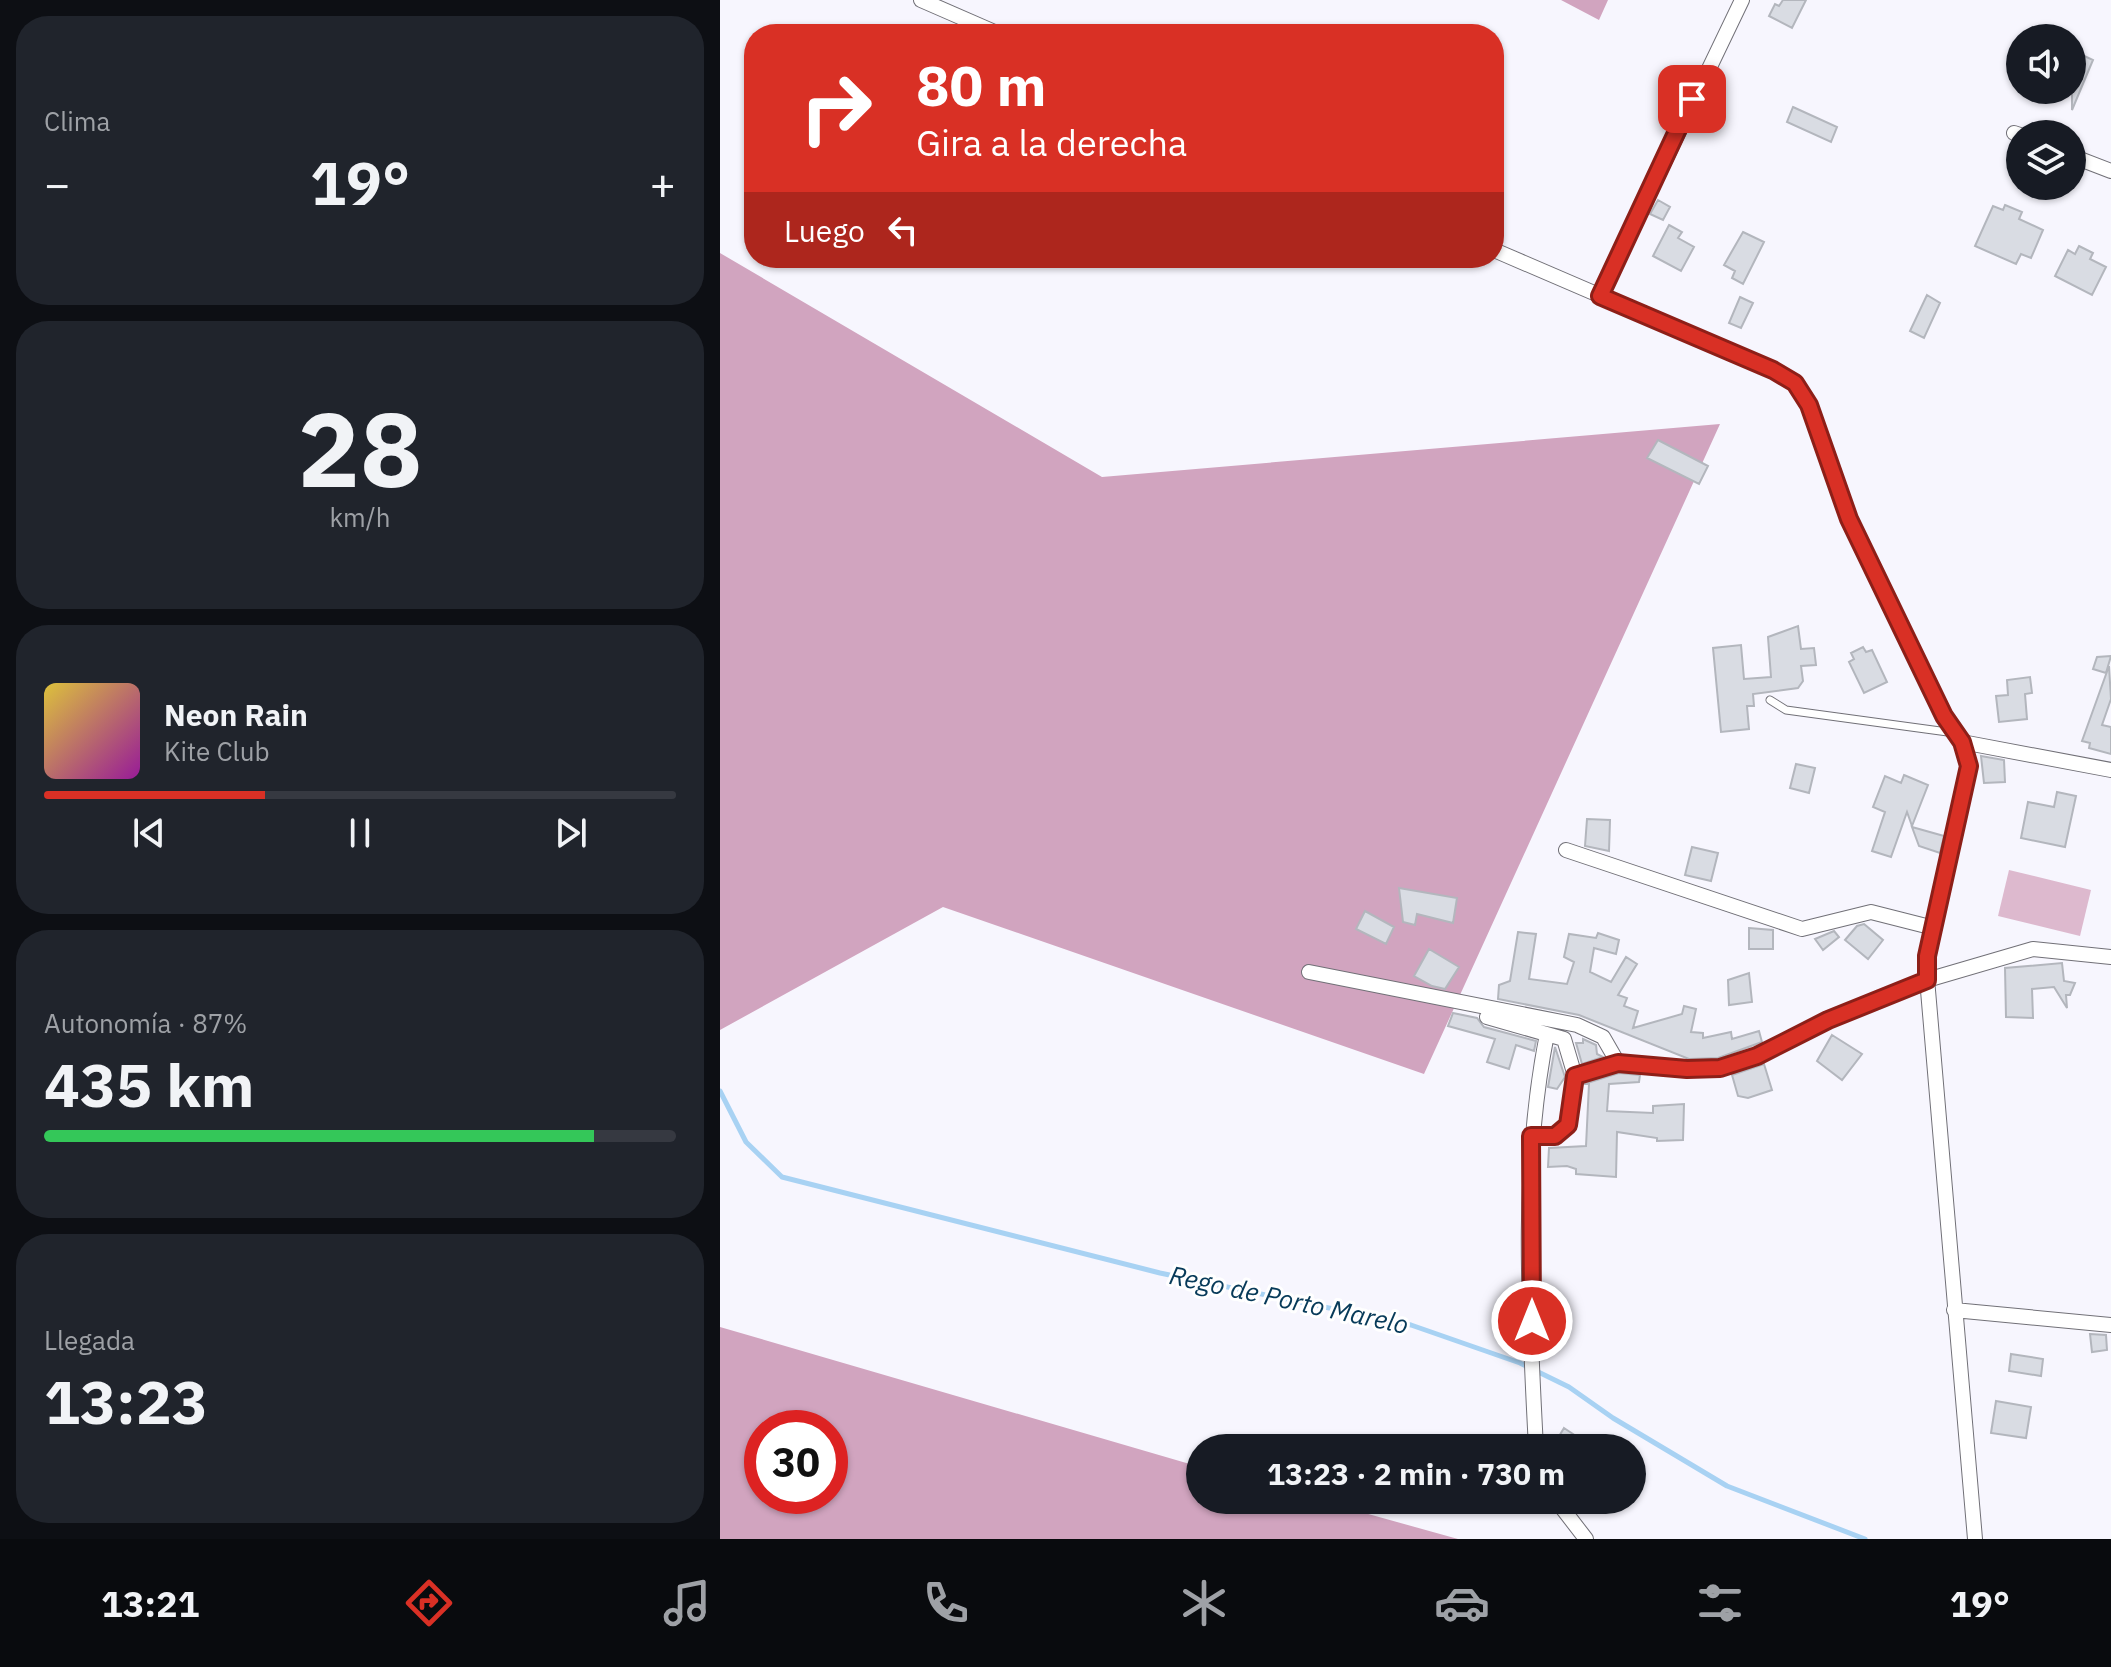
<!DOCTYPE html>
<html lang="es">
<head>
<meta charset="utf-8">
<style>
	:root { --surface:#171b24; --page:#20242c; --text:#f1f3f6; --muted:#9ea1a6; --line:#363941; --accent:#d93025 }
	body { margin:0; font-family:"IBM Plex Sans",sans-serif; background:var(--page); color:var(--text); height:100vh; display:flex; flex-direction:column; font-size:30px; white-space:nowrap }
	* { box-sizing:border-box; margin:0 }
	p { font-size:26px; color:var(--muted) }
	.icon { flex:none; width:44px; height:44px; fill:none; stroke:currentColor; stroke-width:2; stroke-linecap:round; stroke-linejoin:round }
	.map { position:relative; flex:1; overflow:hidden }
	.side { display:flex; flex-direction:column; gap:16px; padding:16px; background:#0d0f14; width:720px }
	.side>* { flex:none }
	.top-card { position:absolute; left:24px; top:24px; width:760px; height:244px; border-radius:32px; box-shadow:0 2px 6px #0004; background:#d93025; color:#fff; overflow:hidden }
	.buttons { position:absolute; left:1286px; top:24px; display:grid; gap:16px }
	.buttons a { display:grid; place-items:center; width:80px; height:80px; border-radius:50%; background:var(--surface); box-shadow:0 2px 6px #0004; font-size:40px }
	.speed { position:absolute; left:24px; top:1410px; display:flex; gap:16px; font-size:40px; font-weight:700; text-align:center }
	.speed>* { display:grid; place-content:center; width:104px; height:104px; border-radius:50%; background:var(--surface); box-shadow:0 2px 6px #0004; line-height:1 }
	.speed .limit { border:12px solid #d22; background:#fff; color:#111 }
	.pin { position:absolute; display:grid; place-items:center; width:68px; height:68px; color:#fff; margin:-34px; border-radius:16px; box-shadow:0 4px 12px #0006 }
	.me { position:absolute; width:88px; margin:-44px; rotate:0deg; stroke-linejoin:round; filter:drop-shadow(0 0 6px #0008) }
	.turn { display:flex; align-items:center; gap:28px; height:168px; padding:0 40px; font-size:36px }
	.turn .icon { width:104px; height:104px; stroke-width:2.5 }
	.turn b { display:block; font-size:56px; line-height:68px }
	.then { display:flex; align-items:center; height:76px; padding:0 40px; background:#0003; gap:16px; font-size:30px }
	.big { font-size:60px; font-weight:700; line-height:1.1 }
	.side .tile { flex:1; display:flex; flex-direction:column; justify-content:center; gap:12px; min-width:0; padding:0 28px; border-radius:32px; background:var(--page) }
	.side .dial { align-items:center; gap:0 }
	.dial b { font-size:104px; line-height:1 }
	.song { display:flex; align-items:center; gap:24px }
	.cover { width:96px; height:96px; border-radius:12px; background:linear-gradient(135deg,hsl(50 70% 55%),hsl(300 70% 35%)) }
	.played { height:8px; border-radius:4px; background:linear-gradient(90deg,var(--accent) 35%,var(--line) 35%) }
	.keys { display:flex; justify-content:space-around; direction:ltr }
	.heat { display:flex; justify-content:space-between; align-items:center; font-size:44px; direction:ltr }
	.charge { height:12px; border-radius:6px; background:linear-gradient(90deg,#34c759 87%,var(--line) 0) }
	.trip { position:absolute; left:466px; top:1434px; width:460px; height:80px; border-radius:40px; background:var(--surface); box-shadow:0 2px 6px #0004; font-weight:700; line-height:80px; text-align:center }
	.tab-bar { display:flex; height:128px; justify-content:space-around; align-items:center; background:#090b0e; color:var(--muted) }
	.tab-bar .icon { width:56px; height:56px }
	.tab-bar .active { color:var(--accent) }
	.tab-bar b { font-size:36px; color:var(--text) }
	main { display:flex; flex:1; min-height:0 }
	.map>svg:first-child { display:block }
</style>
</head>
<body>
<main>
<section class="side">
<div class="tile"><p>Clima</p>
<div class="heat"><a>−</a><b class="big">19°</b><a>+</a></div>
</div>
<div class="tile dial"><b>28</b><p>km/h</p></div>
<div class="tile">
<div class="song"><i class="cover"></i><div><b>Neon Rain</b><p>Kite Club</p></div></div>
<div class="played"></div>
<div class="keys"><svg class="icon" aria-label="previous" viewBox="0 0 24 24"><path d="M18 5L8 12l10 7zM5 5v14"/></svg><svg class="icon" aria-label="pause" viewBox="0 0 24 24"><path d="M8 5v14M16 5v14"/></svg><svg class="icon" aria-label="next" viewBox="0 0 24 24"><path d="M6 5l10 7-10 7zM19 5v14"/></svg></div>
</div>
<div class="tile"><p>Autonomía · 87%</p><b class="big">435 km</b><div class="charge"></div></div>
<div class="tile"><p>Llegada</p><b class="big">13:23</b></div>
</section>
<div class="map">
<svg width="1391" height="1539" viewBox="0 0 1391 1539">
	<rect width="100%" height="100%" fill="#f7f6fe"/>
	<path fill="#ddb9ce" d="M1289 870 1371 890 1360 936 1278 916Z"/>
	<path fill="#d1a4bf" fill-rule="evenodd" d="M841 0H888L879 20Z
		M0 253 382 477 1000 424 704 1074 223 907 0 1030Z
		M0 1327 480 1467V1500H598L738 1539H0ZM42 1428H110V1496H42Z"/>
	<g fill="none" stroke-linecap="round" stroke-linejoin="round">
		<path stroke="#a8d2f3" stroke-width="5" d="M0 1091 26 1142 62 1177 440 1273 691 1325 800 1363 849 1387 893 1418 1007 1486 1145 1539"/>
	</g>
	<path fill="#d9dce3" stroke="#b3b6bd" stroke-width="2" d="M1063 0H1086L1072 28 1049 16 1055 4 1059 6Z
		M1360 54 1373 60 1352 110V58L1357 60Z
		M1073 107 1117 127 1111 142 1067 122Z
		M938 200 950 207 943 220 930 214Z
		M1285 205 1302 212 1299 219 1323 230 1311 258 1301 254 1296 264 1255 246 1273 206 1283 210Z
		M949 225 962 232 958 238 974 247 961 271 933 256Z
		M1023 232 1044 242 1023 284 1012 278 1015 271 1004 265Z
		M1359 246 1373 253 1370 259 1386 267 1372 295 1335 276 1348 250 1355 254Z
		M1207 295 1220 303 1204 338 1190 331Z
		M1020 297 1033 303 1021 328 1009 323Z
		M938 440 988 466 979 484 927 458Z
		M1078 626 1081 649 1094 648 1096 665 1081 666 1083 681 1078 688 1033 694 1034 706H1027L1029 729 1001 732 993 648 1021 645 1024 679 1051 677 1048 637Z
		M1143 647 1146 652 1152 650 1167 682 1144 693 1129 662 1134 659 1131 653Z
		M1391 656 1386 673 1373 669 1377 657Z
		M1389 666 1391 699 1382 725 1391 727V754L1369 748 1370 743 1362 741Z
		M1310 677 1312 693 1305 694 1307 719 1279 722 1276 696 1288 695 1287 680Z
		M1261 756 1284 760 1285 782 1264 783Z
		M1076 764 1095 768 1089 793 1070 788Z
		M1184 775 1208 785 1192 826 1187 812 1171 857 1152 851 1165 812 1153 807 1165 776 1181 783Z
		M1337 792 1356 796 1345 847 1301 838 1308 802 1334 807Z
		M867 819 890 820 889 851 865 846Z
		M1192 827 1224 836 1220 853 1199 846Z
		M972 847 998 853 991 881 965 875Z
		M679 888 737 898 733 923 697 914 695 925 683 922Z
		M645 911 674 927 666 944 636 929Z
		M1144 924 1163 940 1148 959 1125 940 1137 926Z
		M1029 928 1053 930V949H1029Z
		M1114 931 1119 937 1103 950 1095 939Z
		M798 932 816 934 809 979 847 984 854 962 844 957 849 934 876 938 878 933 899 940 896 954 874 948 870 972 891 982 906 957 917 964 898 995 907 998 904 1006 918 1011 913 1028 962 1014 964 1006 976 1009 971 1032 983 1033V1038L1011 1032 1012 1039 1039 1031 1042 1042 998 1058 969 1059 859 1015 778 999 779 985 790 981Z
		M709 949 739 967 725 989 712 986 694 976Z
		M1342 963 1344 981 1355 983 1350 995H1346L1347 1008 1334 987 1312 989 1313 1018 1286 1017 1285 968Z
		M1029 973 1032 1002 1009 1005 1008 980Z
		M733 1013 757 1018 764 1027 816 1041 814 1051 796 1045 789 1069 767 1062 775 1039 728 1026Z
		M1112 1035 1142 1054 1122 1080 1097 1061Z
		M863 1039 876 1045 877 1054 883 1057 862 1064 856 1043H863Z
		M835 1047 845 1077 837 1089 828 1087Z
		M1044 1064 1052 1090 1028 1098 1018 1096 1012 1075Z
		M899 1073 920 1075 919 1082 889 1084 887 1111 933 1113V1106L964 1104 963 1140 937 1141V1138L897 1132 896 1177 856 1174V1169L847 1166 828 1167 829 1148 866 1146 869 1084H864Z
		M1370 1334 1386 1335 1387 1350 1372 1352Z
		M1291 1354 1323 1359 1321 1376 1289 1371Z
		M1276 1401 1311 1407 1306 1438 1271 1433Z
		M844 1428 859 1438 853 1448 838 1438Z"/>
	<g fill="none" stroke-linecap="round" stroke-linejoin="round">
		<g stroke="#717077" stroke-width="9">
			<path id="lane" d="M1050 700 1066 710 1235 733"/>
		</g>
		<g stroke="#717077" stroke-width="16">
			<path id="street" d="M201 0 279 34
				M1294 133 1300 135
				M1352 156 1391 171
				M774 250 1053 370 1075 383 1089 405 1129 519 1224 716 1242 742 1247 754V778L1206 967 1255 1539
				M880 296 1022 0
				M1242 742 1391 770
				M846 850 1082 929 1151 912 1214 928
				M589 972 857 1025 883 1037 898 1063
				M767 1017 844 1039 855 1076
				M811 1136H835L848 1125 855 1076 898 1063 967 1069 1000 1068 1037 1056 1108 1020 1207 980 1313 949 1391 957
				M1234 1310 1391 1325
				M816 1448C809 1311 800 1169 827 1034
				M836 1500 866 1539"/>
		</g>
		<use href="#lane" stroke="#fff" stroke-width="7"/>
		<use href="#street" stroke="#fff" stroke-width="14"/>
	</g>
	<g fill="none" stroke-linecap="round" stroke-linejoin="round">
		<g stroke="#8d1f18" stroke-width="20">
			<path id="route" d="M812 1321 811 1136H835L848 1125 855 1076 898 1063 967 1069 1000 1068 1037 1056 1108 1020 1207 980V956L1249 766 1242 742 1224 716 1129 519 1089 405 1075 383 1053 370 880 296 972 99"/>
		</g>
		<use href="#route" stroke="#d93025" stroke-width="14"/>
	</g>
	<g text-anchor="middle" stroke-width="6" stroke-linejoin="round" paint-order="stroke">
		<g font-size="26" font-style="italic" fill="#073a59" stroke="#fff">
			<text transform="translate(569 1300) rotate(12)" y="9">Rego de Porto Marelo</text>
		</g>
	</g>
</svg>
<div class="buttons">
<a><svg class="icon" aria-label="sound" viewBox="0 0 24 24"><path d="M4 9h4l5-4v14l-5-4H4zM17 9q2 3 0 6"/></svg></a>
<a><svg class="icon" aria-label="layers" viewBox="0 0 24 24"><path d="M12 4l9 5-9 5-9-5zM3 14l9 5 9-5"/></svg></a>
</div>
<div class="speed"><div class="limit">30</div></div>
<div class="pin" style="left:972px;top:99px;background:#d93025"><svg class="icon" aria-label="arrive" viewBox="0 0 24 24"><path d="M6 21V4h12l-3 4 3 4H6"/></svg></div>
<svg class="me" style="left:812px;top:1321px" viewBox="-20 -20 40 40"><circle r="17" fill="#d93025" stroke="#fff" stroke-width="3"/><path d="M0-11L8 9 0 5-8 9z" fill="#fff"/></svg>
<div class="trip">13:23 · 2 min · 730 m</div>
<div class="top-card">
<div class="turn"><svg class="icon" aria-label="right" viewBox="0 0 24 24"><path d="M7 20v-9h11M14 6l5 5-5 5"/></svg><div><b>80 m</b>Gira a la derecha</div></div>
<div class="then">Luego<svg class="icon" aria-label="left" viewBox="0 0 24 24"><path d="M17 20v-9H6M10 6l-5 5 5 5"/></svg></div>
</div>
</div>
</main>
<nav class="tab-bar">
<b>13:21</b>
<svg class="icon active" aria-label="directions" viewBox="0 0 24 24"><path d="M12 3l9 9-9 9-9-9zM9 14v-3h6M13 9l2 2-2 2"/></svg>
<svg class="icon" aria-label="music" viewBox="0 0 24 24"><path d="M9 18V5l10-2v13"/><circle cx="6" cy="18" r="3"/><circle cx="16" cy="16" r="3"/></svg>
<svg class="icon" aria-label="phone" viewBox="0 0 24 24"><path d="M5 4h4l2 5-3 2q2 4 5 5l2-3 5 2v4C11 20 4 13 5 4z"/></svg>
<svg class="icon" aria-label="climate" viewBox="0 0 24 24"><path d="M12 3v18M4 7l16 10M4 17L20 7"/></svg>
<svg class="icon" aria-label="car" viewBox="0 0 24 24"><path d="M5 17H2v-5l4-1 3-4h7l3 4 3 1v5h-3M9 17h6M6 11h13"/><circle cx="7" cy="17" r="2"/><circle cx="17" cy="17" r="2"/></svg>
<svg class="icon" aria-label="filters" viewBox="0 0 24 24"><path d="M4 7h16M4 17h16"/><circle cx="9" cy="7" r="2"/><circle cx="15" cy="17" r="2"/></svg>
<b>19°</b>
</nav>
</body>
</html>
